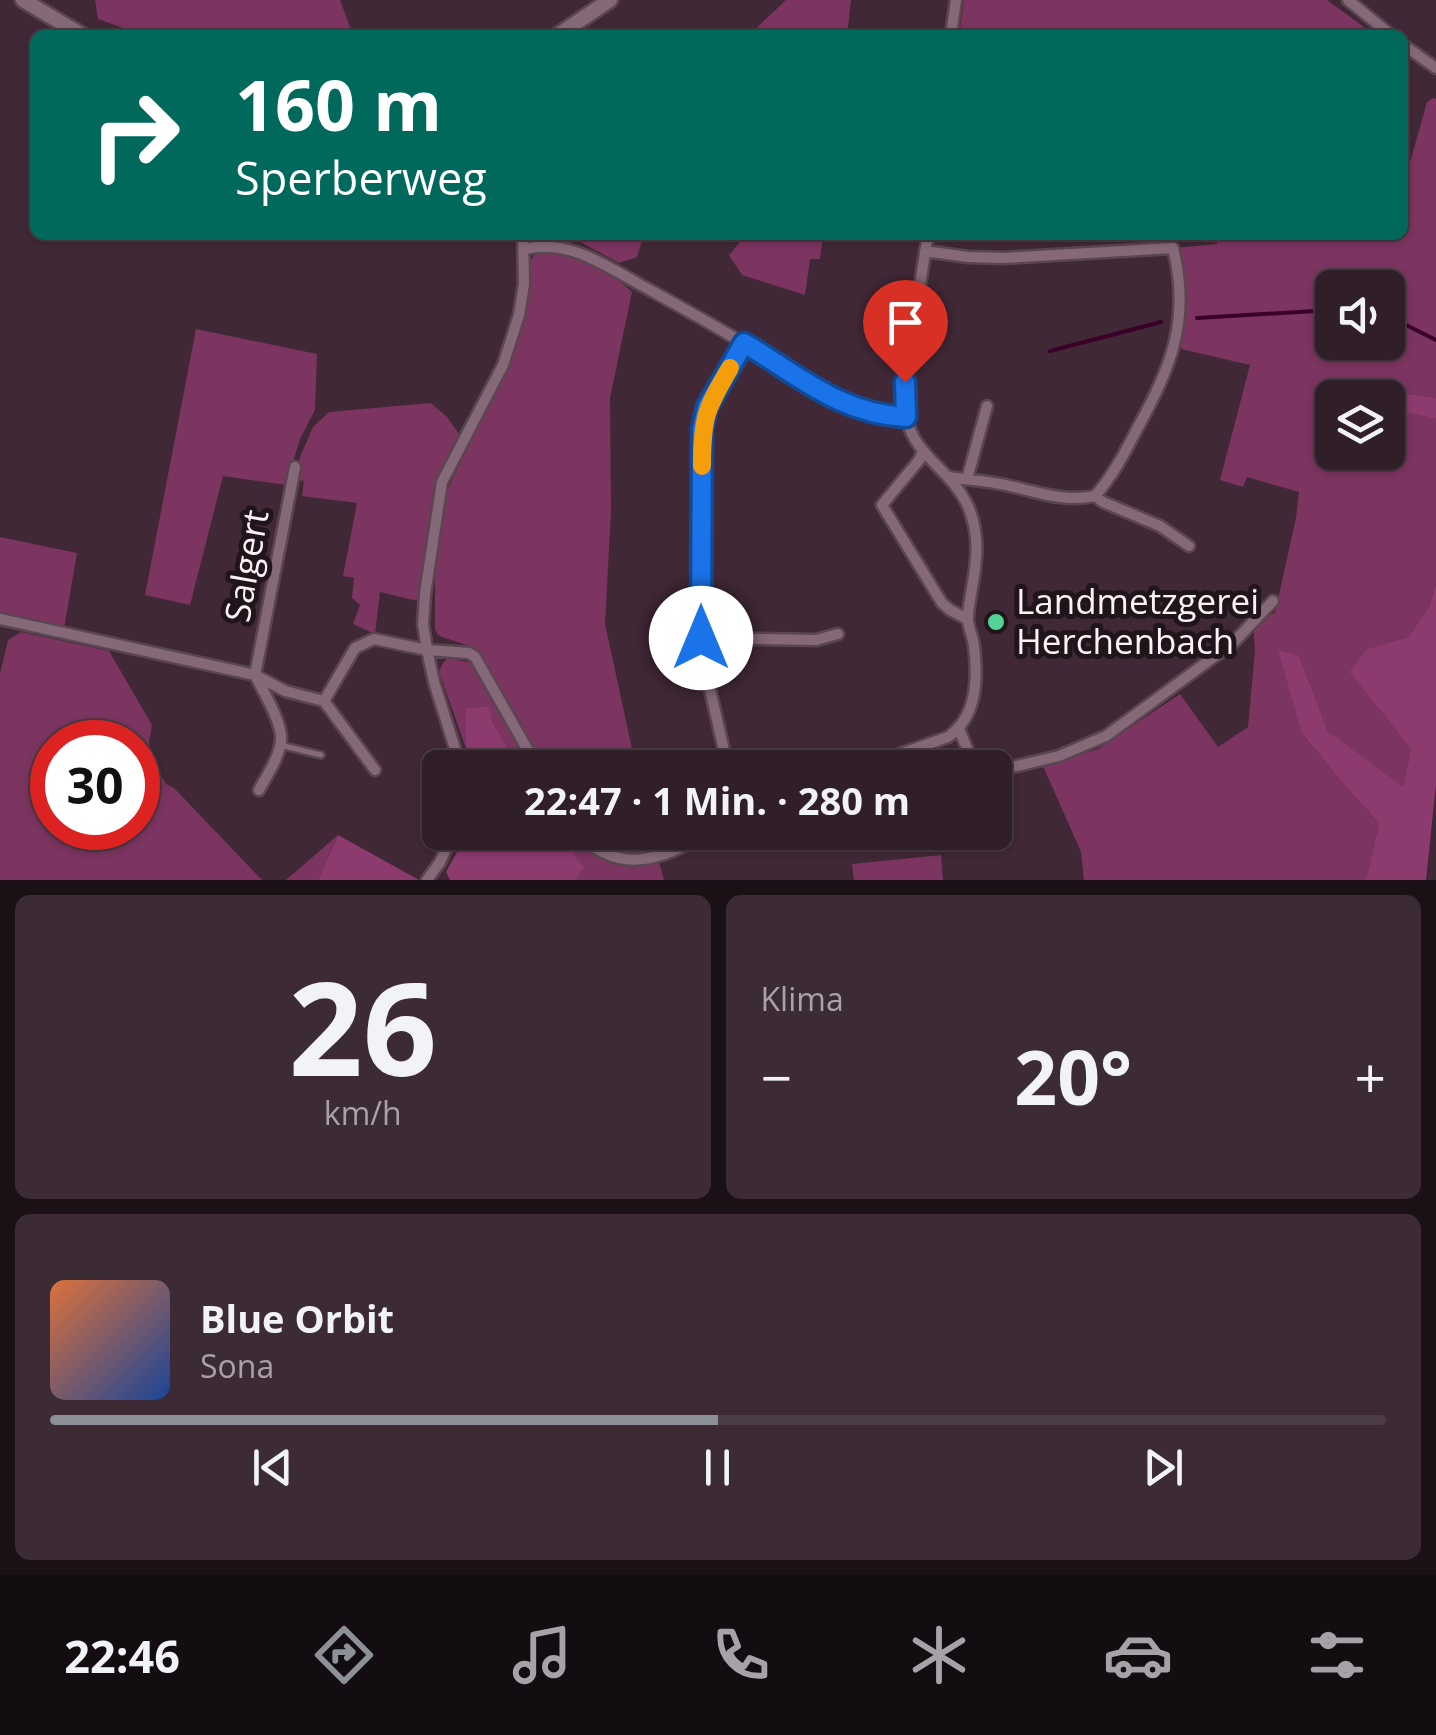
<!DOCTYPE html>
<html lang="de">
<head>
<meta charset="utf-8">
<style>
	:root { --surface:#301e28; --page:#3c2b34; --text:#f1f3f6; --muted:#a8a2a8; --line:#4b3c45; --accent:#8c9099 }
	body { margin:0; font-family:"Open Sans",sans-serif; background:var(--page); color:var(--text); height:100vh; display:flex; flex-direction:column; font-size:38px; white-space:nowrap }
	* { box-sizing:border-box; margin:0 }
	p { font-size:32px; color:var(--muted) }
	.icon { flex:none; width:55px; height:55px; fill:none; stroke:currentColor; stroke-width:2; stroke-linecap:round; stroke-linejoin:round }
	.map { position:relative; height:880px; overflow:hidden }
	.details { display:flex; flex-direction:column; gap:15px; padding:15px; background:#1a1016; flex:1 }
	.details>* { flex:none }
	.guide { position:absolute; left:30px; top:30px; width:1378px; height:210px; border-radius:15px; box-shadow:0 2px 8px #0004,0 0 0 2px var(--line); background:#00695c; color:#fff; overflow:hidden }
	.buttons { position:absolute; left:1315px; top:270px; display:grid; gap:20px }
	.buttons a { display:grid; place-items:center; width:90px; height:90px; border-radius:15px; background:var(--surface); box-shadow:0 2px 8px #0004,0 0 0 2px var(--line); font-size:50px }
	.speed { position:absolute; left:30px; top:720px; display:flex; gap:20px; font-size:50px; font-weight:700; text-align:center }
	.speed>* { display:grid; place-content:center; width:130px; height:130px; border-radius:50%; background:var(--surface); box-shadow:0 2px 8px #0004,0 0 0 2px var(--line); line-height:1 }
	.speed .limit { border:15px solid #d22; background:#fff; color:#111 }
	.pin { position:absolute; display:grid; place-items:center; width:85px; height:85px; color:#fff; margin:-102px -42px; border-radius:50% 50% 50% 0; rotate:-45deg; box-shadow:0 0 10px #0007 }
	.pin .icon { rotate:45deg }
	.me { position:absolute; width:110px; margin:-55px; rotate:0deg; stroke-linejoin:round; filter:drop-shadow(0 0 8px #0008) }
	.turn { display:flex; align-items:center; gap:35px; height:210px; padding:0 40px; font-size:45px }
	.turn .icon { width:130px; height:130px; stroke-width:2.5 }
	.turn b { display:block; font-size:70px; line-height:85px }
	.big { font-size:75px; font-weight:700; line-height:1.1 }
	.details .widget { flex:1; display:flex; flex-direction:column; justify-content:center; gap:15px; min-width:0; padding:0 35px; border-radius:15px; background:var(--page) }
	.details .dial { align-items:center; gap:0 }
	.dial b { font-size:130px; line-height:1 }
	.song { display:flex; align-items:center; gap:30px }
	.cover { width:120px; height:120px; border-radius:15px; background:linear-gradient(135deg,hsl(20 70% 55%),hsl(220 70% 35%)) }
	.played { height:10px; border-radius:5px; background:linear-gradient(90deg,var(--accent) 50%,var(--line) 50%) }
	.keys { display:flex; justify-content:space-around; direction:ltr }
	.heat { display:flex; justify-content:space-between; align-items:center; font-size:55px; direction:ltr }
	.details .tiles { flex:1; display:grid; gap:15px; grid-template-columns:1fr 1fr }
	.widget:last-child { grid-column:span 2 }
	.trip { position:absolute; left:422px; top:750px; width:590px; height:100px; border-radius:15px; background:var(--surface); box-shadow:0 2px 8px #0004,0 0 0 2px var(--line); font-weight:700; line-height:100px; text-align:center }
	.menu { display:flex; height:160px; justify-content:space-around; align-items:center; background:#130c10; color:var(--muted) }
	.menu .icon { width:70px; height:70px }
	.menu .active { color:var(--accent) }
	.menu b { font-size:45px; color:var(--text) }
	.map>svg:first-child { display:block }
</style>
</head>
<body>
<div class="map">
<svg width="1436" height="880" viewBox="0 0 1436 880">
	<rect width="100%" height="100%" fill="#402836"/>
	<path fill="#7b3560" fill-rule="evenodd" d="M95 0H340L353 35H142L98 19Z
		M786 0H851L847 35H749Z
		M964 0H1327L1375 35H959Z
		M1433 98 1436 99V398L1354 385 1350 397 1332 398V452H1388V408L1436 419V584L1429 607 1408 637 1368 649 1349 672 1411 749 1403 788 1328 731 1299 656 1302 733 1344 785 1379 823 1366 880H1084L1081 852 1043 766 1098 749 1180 694 1218 747 1248 727 1255 650 1253 622 1275 613 1296 518 1299 492 1247 477 1243 487 1220 480 1250 365 1181 349 1178 336 1174 248 1217 244V235H1371L1389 238 1391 235H1402L1403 187 1427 102ZM1332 288H1388V342H1332Z
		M533 235H644L637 257 619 263 573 238 571 242Z
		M746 235H823L820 259H810L805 295 742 275 729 255Z
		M553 251C590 262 602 264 632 292L610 398 611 511 605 624 636 767H519L493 723 487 706 466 708V748L439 672C447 650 453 661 468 662 471 663 481 659 483 659 472 642 455 643 438 635L435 629V565L438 529 443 508 450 484 514 352 523 316 530 261 536 253Z
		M196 329 317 354 315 410 300 439 286 485 223 476 190 605 145 595Z
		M431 403 447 417 459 434 433 493 423 563 426 603 380 592 375 634 353 624 360 605 352 598 354 578 343 576 357 503 302 496 304 481 294 479 300 457 313 427 329 412Z
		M0 537 77 553 64 629 0 613Z
		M21 632 109 651 152 725 149 742 154 764 166 784 174 788 262 880H0V674L8 640ZM52 742H138V828H52Z
		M558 833H651L664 880H575L583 867Z
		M338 835 318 880H286Z
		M941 855 943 880H854L852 864Z"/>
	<path fill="#8d3a6e" d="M1353 385 1436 398V419L1388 408V398L1350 397Z
		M1436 584V784L1426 880H1366L1379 823 1344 785 1302 733 1278 650 1299 656 1328 731 1403 787 1411 749 1349 672 1367 649 1408 637 1429 607Z
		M488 706 493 723 519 767H470L466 748V708Z
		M468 832 558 833 584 867 575 880H450L446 872Z
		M338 835 419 880H318Z"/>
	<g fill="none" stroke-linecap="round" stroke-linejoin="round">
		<path stroke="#3b0028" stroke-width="4" d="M1197 318 1332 310
			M1388 319 1406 325 1436 340
			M1050 351 1161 322"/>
		<g stroke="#5a4651" stroke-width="10">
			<path id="lane" d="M280 745 321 755"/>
		</g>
		<g stroke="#5a4651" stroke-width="15">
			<path id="street" d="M1348 0 1391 35
				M951 35 956 0
				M1402 44 1436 68
				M525 249C568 239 603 264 639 284 677 305 716 326 753 349 805 381 842 414 906 417
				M925 251 968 257 1004 258 1173 248C1191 320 1171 367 1137 429 1125 452 1113 476 1095 496 1064 502 1041 493 1010 486 990 481 968 480 948 477
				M922 452 920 459 882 505 942 603 950 610 967 619
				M967 479 987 406
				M1095 496 1103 502 1160 526 1189 546
				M0 619 255 675 285 691 324 701 375 770
				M701 638 816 640 838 634
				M324 701 355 648 374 639 427 650 469 653 475 657 538 768
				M959 729 969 753 981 768
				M458 768 456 752 434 682 427 650 423 624 425 594 442 482 503 365 519 315 524 284 523 235
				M728 768 707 676 701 638 702 429 707 407 744 343
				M860 768 948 737C977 717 978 679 974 646 973 636 967 626 968 617 968 609 970 601 971 594 977 562 981 534 967 504 951 470 915 457 906 417 901 392 907 366 911 341 917 306 922 270 928 235
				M995 771 1059 756 1106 736 1233 643 1273 601
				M259 790C267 775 282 754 281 736 280 719 263 691 255 675L295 467
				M577 832C622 880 664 856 714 832
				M427 880 440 862 454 832"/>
		</g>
		<g stroke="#5a4651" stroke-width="19">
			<path id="secondary" d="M23 0 82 35
				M558 35 610 0"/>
		</g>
		<use href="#lane" stroke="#866978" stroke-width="5"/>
		<use href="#street" stroke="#866978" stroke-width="10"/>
		<use href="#secondary" stroke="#866978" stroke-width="14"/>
	</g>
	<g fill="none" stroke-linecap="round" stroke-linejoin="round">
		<g stroke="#114b97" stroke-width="25">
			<path id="route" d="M701 638 702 429 707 407 744 343C798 375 840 414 906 417L905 382"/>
		</g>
		<use href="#route" stroke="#1a73e8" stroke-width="18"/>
		<path stroke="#f59e0b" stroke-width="18" d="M702 466C702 417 706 409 730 368"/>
	</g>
	<circle fill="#53d396" stroke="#20151b" stroke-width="4" cx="996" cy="622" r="10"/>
	<g text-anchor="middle" stroke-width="10" stroke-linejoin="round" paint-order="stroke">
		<g font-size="35" fill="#fdf0f7" stroke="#20151b">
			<text transform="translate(247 566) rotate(-80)" y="12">Salgert</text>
		</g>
		<g font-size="35" fill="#fdf0f7" stroke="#20151b" text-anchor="start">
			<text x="1016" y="614">Landmetzgerei<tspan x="1016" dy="40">Herchenbach</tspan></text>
		</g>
	</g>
</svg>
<div class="buttons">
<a><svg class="icon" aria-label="sound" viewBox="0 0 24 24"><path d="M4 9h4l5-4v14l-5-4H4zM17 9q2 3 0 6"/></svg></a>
<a><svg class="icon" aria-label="layers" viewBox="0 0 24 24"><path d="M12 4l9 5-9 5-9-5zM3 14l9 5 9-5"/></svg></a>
</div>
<div class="speed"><div class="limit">30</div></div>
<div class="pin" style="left:905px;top:382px;background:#d93025"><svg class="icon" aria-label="arrive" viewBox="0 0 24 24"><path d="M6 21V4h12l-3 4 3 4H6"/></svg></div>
<svg class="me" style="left:701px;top:638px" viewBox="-20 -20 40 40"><circle r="19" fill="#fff"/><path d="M0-13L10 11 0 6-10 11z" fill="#1a73e8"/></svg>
<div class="trip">22:47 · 1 Min. · 280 m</div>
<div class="guide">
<div class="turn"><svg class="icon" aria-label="right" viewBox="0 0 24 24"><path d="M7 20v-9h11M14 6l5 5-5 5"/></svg><div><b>160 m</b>Sperberweg</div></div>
</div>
</div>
<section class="details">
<div class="tiles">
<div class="widget dial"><b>26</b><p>km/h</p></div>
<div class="widget"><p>Klima</p>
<div class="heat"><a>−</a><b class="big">20°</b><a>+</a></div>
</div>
<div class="widget">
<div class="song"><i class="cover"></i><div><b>Blue Orbit</b><p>Sona</p></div></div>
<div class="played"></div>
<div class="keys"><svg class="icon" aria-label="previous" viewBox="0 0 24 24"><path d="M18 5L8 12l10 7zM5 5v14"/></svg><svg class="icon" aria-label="pause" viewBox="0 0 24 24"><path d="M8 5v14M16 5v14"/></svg><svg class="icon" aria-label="next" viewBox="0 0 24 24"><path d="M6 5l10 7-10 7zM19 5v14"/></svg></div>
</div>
</div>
</section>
<nav class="menu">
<b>22:46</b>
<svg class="icon active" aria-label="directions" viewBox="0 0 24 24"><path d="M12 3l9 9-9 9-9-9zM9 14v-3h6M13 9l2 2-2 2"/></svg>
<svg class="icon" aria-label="music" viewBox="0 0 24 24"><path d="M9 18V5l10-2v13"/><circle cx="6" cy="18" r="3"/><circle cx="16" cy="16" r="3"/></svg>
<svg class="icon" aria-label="phone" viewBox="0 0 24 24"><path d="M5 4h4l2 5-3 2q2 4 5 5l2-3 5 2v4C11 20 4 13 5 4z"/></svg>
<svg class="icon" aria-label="climate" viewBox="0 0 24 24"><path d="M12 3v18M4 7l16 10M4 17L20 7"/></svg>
<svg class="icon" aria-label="car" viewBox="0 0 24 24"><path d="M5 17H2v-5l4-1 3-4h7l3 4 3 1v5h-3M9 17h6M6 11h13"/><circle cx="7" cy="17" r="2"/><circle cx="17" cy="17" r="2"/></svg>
<svg class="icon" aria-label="filters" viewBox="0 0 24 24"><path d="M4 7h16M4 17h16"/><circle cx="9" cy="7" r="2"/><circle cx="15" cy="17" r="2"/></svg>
</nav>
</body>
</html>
